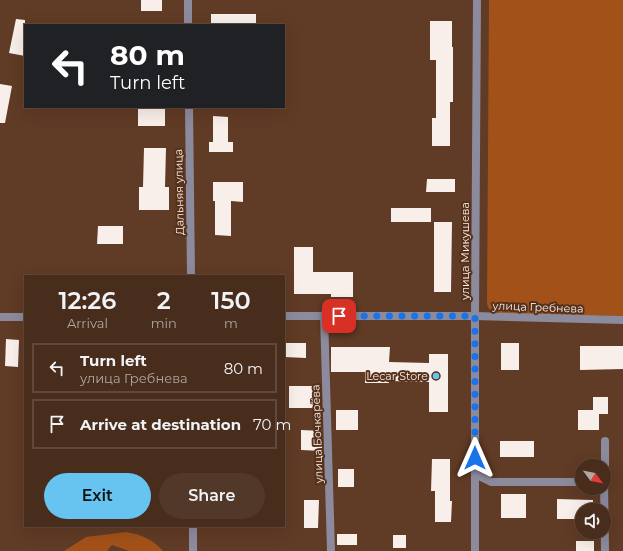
<!DOCTYPE html>
<html lang="en">
<head>
<meta charset="utf-8">
<style>
	body { margin:0; font-family:Montserrat,sans-serif; background:#523829; color:#f1f3f6; height:100vh; display:flex; flex-direction:column; font-size:15px; white-space:nowrap }
	* { box-sizing:border-box; margin:0 }
	p { font-size:13px; color:#b1a7a3 }
	.icon { flex:none; width:22px; height:22px; fill:none; stroke:currentColor; stroke-width:2; stroke-linecap:round; stroke-linejoin:round }
	.map { position:relative; flex:1; overflow:hidden }
	.panel { position:absolute; left:24px; top:275px; width:261px; height:252px; display:flex; flex-direction:column; background:#482c1c; border-radius:0px; box-shadow:0 4px 16px #0002,0 0 0 1px #60483b }
	.panel>* { flex:none }
	.top-card { position:absolute; left:24px; top:24px; width:261px; height:84px; border-radius:0px; box-shadow:0 4px 16px #0002,0 0 0 1px #60483b; background:#202124; color:#fff; overflow:hidden }
	.needle { width:26px; rotate:122deg }
	.controls { position:absolute; left:575px; top:459px; display:grid; gap:8px }
	.controls a { display:grid; place-items:center; width:36px; height:36px; border-radius:50%; background:#482c1c; box-shadow:0 4px 16px #0002,0 0 0 1px #60483b; font-size:20px }
	.pin { position:absolute; display:grid; place-items:center; width:34px; height:34px; color:#fff; margin:-17px; border-radius:8px; box-shadow:0 2px 6px #0006 }
	.me { position:absolute; width:44px; margin:-22px; rotate:0deg; stroke-linejoin:round; filter:drop-shadow(0 0 3px #0008) }
	.turn { display:flex; align-items:center; gap:14px; height:84px; padding:0 20px; font-size:18px }
	.turn .icon { width:52px; height:52px; stroke-width:2.5 }
	.turn b { display:block; font-size:28px; line-height:34px }
	.eta { display:flex; justify-content:space-evenly; align-items:center; height:68px; text-align:center }
	.eta b { font-size:24px; font-weight:600; line-height:28px }
	.primary-button { display:flex; gap:8px; margin-top:auto; padding:8px 20px }
	.primary-button a { flex:1; height:46px; border-radius:24px; background:#67c4f0; color:#111; font-size:16px; font-weight:600; line-height:46px; text-align:center }
	.primary-button a+a { background:#523829; color:#f1f3f6 }
	ul { padding:0; list-style:none }
	li { display:flex; align-items:center; gap:12px; height:50px; margin:0 8px 6px; padding:0 12px; border:2px solid #60483b; border-radius:0px }
	li div { flex:1 }
	li b { display:block; font-size:15px }
	li em { font-style:normal }
	.map>svg:first-child { display:block }
	.green { fill:#a25119 }
	.building { fill:#f9efea }
	.lines { fill:none; stroke-linecap:round; stroke-linejoin:round }
	.minor { stroke:#8c8a9d; stroke-width:8 }
	.tertiary { stroke:#8c8a9d; stroke-width:8 }
	.route { stroke:#1a73e8; stroke-width:7; stroke-dasharray:0 12.6 }
	.poi-dot { fill:#67c4f0; stroke:#55311b; stroke-width:1.5 }
	.labels { text-anchor:middle; dominant-baseline:central; stroke-width:4; stroke-linejoin:round; paint-order:stroke }
	.street-label { font-size:11px; fill:#fceee6; stroke:#55311b }
	.poi-label { font-size:11px; fill:#fceee6; stroke:#55311b; text-anchor:end }
</style>
</head>
<body>
<div class="map">
<svg width="623" height="551" viewBox="0 0 623 551">
	<rect width="100%" height="100%" fill="#603b25"/>
	<g class="green">
		<path d="M 489,0 L 623,0 L 623,316 L 502,314 L 489,309 L 487,304 Z"/>
		<path d="M 126,532 C 143,535 152,539 163,551 L 129,551 L 112,545 L 107,551 L 64,551 L 86,537 Z"/>
	</g>
	<g class="building">
		<rect x="141" y="0" width="21" height="11"/>
		<rect x="211" y="14" width="45" height="11"/>
		<path d="M 16,19 L 25,20 L 25,56 L 9,53 Z"/>
		<path d="M 430,21 L 452,21 L 452,47 L 453,47 L 453,102 L 450,102 L 450,146 L 432,146 L 432,118 L 436,118 L 436,60 L 430,60 Z"/>
		<path d="M 0,84 L 12,86 L 5,123 L 0,123 Z"/>
		<rect x="138" y="107" width="27" height="19"/>
		<path d="M 213,116 L 228,117 L 228,142 L 233,142 L 233,152 L 209,152 L 209,142 L 213,142 Z"/>
		<path d="M 144,148 L 166,148 L 165,187 L 169,187 L 169,210 L 139,210 L 139,187 L 143,187 Z"/>
		<path d="M 427,179 L 455,179 L 455,192 L 426,192 Z"/>
		<path d="M 213,182 L 243,182 L 243,202 L 231,201 L 231,236 L 215,235 L 215,201 L 213,201 Z"/>
		<rect x="391" y="208" width="40" height="14"/>
		<path d="M 434,222 L 452,222 L 451,292 L 434,292 Z"/>
		<path d="M 98,226 L 123,226 L 123,244 L 97,244 Z"/>
		<path d="M 294,247 L 313,247 L 313,272 L 353,272 L 353,297 L 331,297 L 331,294 L 294,294 Z"/>
		<path d="M 6,339 L 19,340 L 18,367 L 5,366 Z"/>
		<path d="M 284,343 L 306,343 L 306,358 L 284,357 Z"/>
		<rect x="501" y="343" width="18" height="27"/>
		<path d="M 580,346 L 623,346 L 623,369 L 580,370 Z"/>
		<path d="M 331,347 L 390,347 L 389,362 L 429,363 L 429,354 L 448,354 L 448,412 L 429,412 L 429,382 L 389,381 L 389,383 L 365,383 L 365,372 L 331,372 Z"/>
		<rect x="289" y="386" width="26" height="22"/>
		<path d="M 593,397 L 608,397 L 608,414 L 599,414 L 599,430 L 578,430 L 578,410 L 593,410 Z"/>
		<rect x="336" y="410" width="22" height="20"/>
		<path d="M 301,430 L 322,431 L 322,451 L 301,450 Z"/>
		<rect x="500" y="441" width="34" height="16"/>
		<path d="M 432,459 L 450,459 L 450,501 L 452,501 L 451,522 L 435,522 L 435,491 L 431,491 Z"/>
		<rect x="338" y="469" width="16" height="18"/>
		<rect x="501" y="494" width="25" height="24"/>
		<path d="M 557,499 L 593,500 L 593,510 L 582,510 L 582,515 L 580,515 L 580,519 L 557,519 Z"/>
		<path d="M 304,500 L 319,500 L 318,528 L 304,528 Z"/>
		<rect x="337" y="534" width="20" height="11"/>
		<rect x="393" y="535" width="13" height="13"/>
		<rect x="576" y="541" width="18" height="10"/>
	</g>
	<g class="lines">
		<g class="minor">
			<path d="M 188,0 L 188,25"/>
			<path d="M 189,107 L 191,276"/>
			<path d="M 324,315 L 331,551"/>
			<path d="M 605,441 L 605,482"/>
			<path d="M 475,474 L 491,482 L 582,482"/>
			<path d="M 604,482 L 605,551"/>
			<path d="M 193,526 L 193,551"/>
			<path d="M 475,551 L 475,316"/>
		</g>
		<g class="tertiary">
			<path d="M 284,316 L 475,316 L 623,320"/>
			<path d="M 475,316 L 477,0"/>
			<path d="M 0,317 L 25,317"/>
		</g>
	</g>
	<g class="lines">
		<path class="route" d="M 339,316 L 475,316 L 475,458"/>
	</g>
	<circle class="poi-dot" cx="436" cy="376" r="4"/>
	<g class="labels">
		<g class="street-label">
			<text transform="translate(179 192) rotate(-91)">Дальняя улица</text>
			<text transform="translate(465 251) rotate(-90)">улица Микушева</text>
			<text transform="translate(538 307) rotate(2)">улица Гребнева</text>
			<text transform="translate(317 434) rotate(-92)">улица Бочкарёва</text>
		</g>
		<g class="poi-label">
			<text x="428" y="376">Lecar Store</text>
		</g>
	</g>
</svg>
<div class="controls">
<a><svg class="needle" viewBox="-14 -14 28 28"><path d="M0-13l5 13h-10z" fill="#e53935"/><path d="M0 13l5-13h-10z" fill="#b1a7a3"/></svg></a>
<a><svg class="icon" aria-label="sound" viewBox="0 0 24 24"><path d="M4 9h4l5-4v14l-5-4H4zM17 9q2 3 0 6"/></svg></a>
</div>
<div class="pin" style="left:339px;top:316px;background:#d93025"><svg class="icon" aria-label="arrive" viewBox="0 0 24 24"><path d="M6 21V4h12l-3 4 3 4H6"/></svg></div>
<svg class="me" style="left:475px;top:458px" viewBox="-20 -20 40 40"><path d="M0-17L14 15 0 8-14 15z" fill="#1a73e8" stroke="#fff" stroke-width="4"/></svg>
<div class="top-card">
<div class="turn"><svg class="icon" aria-label="left" viewBox="0 0 24 24"><path d="M17 20v-9H6M10 6l-5 5 5 5"/></svg><div><b>80 m</b>Turn left</div></div>
</div>
<section class="panel">
<div class="eta">
<div><b>12:26</b><p>Arrival</p></div>
<div><b>2</b><p>min</p></div>
<div><b>150</b><p>m</p></div>
</div>
<ul>
<li><svg class="icon" aria-label="left" viewBox="0 0 24 24"><path d="M17 20v-9H6M10 6l-5 5 5 5"/></svg><div><b>Turn left</b><p>улица Гребнева</p></div><em>80 m</em></li>
<li><svg class="icon" aria-label="arrive" viewBox="0 0 24 24"><path d="M6 21V4h12l-3 4 3 4H6"/></svg><div><b>Arrive at destination</b></div><em>70 m</em></li>
</ul>
<div class="primary-button"><a>Exit</a><a>Share</a></div>
</section>
</div>
</body>
</html>
